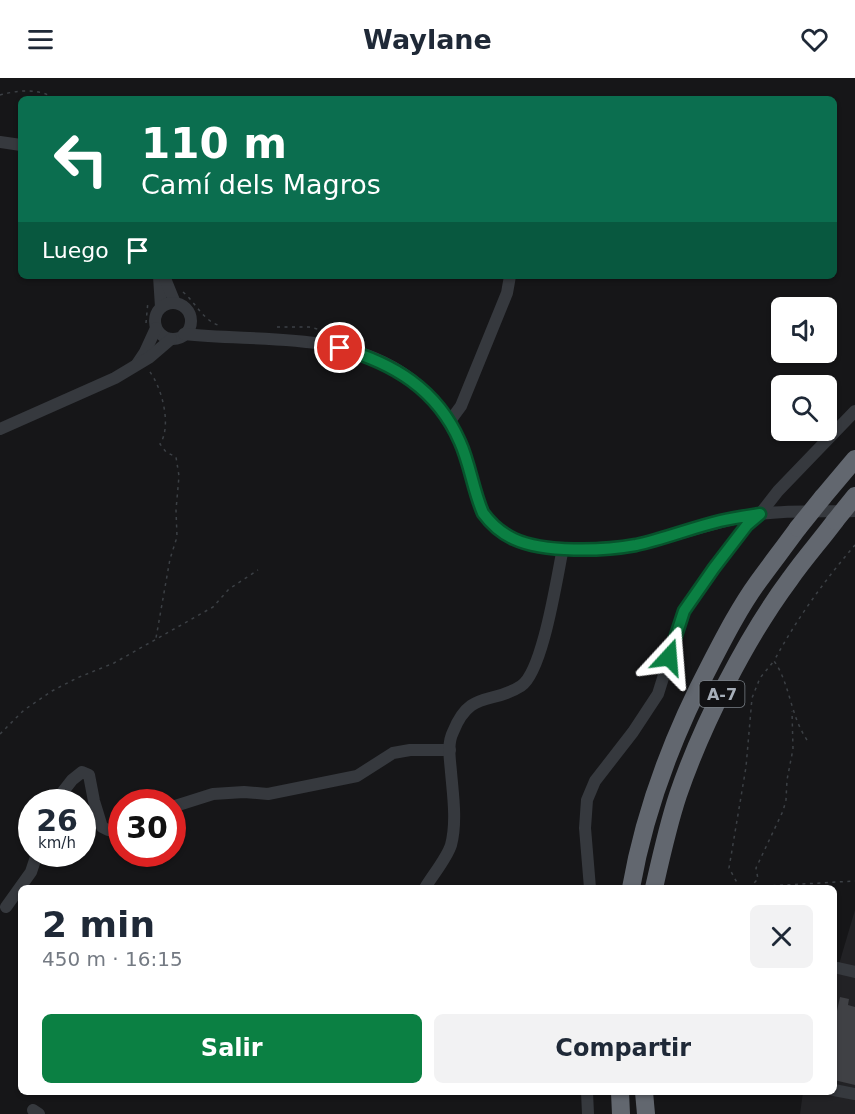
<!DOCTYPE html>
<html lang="es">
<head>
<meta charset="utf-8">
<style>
	body { margin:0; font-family:"DejaVu Sans",sans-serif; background:#f2f2f3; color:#1f2937; height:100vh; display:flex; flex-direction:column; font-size:22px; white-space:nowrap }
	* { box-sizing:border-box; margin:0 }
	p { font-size:20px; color:#747a83 }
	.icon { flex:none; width:33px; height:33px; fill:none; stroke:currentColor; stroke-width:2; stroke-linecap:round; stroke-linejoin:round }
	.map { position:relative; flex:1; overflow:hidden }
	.details { position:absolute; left:18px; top:807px; width:819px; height:210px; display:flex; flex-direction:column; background:#fff; border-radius:9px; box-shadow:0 2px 4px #0004 }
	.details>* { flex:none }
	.guide { position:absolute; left:18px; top:18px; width:819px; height:183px; border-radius:9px; box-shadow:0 2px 4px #0004; background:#0b6e4f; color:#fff; overflow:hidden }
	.buttons { position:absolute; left:771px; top:219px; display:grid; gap:12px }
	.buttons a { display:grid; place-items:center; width:66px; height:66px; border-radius:9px; background:#fff; box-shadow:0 2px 4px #0004; font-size:30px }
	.speed { position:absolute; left:18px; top:711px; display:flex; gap:12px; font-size:30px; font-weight:700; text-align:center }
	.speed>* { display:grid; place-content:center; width:78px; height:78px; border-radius:50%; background:#fff; box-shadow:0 2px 4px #0004; line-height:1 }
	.speed small { font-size:15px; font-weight:400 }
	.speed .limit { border:9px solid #d22; background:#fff; color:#111 }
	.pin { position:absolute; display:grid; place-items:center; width:51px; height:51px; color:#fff; margin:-26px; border:3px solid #fff; border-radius:50%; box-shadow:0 2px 6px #0007 }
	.me { position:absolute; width:66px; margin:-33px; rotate:19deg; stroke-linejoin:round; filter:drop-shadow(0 0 4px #0008) }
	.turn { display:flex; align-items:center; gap:21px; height:126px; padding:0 24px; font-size:27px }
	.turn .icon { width:78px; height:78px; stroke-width:2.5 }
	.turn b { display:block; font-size:42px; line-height:51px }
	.then { display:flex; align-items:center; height:57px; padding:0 24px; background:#0003; gap:12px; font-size:22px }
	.round { display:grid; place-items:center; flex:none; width:63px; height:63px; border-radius:9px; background:#f2f2f3 }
	.head { display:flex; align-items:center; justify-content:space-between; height:102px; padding:0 24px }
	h1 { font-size:36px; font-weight:800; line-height:45px }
	.button { display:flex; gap:12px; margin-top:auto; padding:12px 24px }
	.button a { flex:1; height:69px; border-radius:9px; background:#0b8043; color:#fff; font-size:24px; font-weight:800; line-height:69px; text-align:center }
	.button a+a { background:#f2f2f3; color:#1f2937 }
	header { display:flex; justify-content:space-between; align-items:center; height:78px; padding:0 24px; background:#fff; font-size:27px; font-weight:800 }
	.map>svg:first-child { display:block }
	.built { fill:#222225 }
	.building { fill:#404145 }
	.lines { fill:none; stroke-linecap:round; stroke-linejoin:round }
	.path { stroke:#3c4045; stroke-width:1.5; stroke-dasharray:3 4.5; stroke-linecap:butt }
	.minor { stroke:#36393e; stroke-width:12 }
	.highway { stroke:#62676f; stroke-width:18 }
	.highway-bridge { stroke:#62676f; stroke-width:18 }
	.route-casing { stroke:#07532c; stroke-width:15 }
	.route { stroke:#0b8043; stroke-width:10 }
	.labels { text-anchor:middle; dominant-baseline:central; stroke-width:6; stroke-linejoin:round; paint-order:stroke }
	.shield { fill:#111113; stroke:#7a8087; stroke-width:1.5 }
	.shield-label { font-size:16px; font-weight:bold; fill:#a7afb9 }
</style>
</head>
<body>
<header><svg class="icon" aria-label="menu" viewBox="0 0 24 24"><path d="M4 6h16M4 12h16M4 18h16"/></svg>Waylane<svg class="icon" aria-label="heart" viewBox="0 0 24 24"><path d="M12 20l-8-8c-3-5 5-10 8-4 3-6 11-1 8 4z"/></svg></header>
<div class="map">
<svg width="855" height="1036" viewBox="0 0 855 1036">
	<rect width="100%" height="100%" fill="#161618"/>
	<path class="built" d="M 855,832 L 855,1036 L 800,1036 L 803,1014 L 834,1014 L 834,903 Z"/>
	<path class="building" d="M 840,919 L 849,921 L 848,927 L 855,929 L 855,1007 L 834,1002 L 834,947 Z"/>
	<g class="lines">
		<g class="path">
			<path d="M 0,17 C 18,12 40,10 55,21"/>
			<path d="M 183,214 C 196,225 202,241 218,247"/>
			<path d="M 146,245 L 148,223"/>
			<path d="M 277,249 L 309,249 L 349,259"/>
			<path d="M 150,294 C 162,310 172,348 160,366 L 166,374 L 176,379 L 179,398 L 176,432 L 177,459 L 170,481 L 156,560"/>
			<path d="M 0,656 L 24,632 L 52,613 L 77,600 L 114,585 L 213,529 L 229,511 L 258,492"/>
			<path d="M 807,662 C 790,637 790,605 774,583 C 796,542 824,503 855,467"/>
			<path d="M 750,809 L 855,803"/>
			<path d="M 740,810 L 729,790 L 746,689 L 752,620 L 760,600 L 774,583"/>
			<path d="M 749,810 L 758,801 L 756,790 L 783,733 L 786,722 L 787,702 L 793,671 L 792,633"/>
		</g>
		<g class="minor">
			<path d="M 0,64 L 21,67"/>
			<path d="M 159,198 L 161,229"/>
			<path d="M 164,198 L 175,225"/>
			<circle cx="173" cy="243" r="18"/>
			<path d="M 184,256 C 255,264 338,253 401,294 C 426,310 448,336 460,362 C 481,409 468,447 527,466 C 541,470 559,470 573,470 C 594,470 615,471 636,467 C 678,458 717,442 760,436 C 791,432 824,434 855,433"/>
			<path d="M 137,286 L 145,274 L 156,250"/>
			<path d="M 450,343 L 461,328 L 507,215 L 510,198"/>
			<path d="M 0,351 L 115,300 L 150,279 L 171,261"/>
			<path d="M 55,724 L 72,702 L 82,694 L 89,697 L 94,723 L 102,749 L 108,752 L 122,748"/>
			<path d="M 172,729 L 213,716 L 244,714 L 268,716 L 357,698 L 393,675 L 410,672 L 450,672"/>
			<path d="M 425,810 C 432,798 447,780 451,767 C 457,744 453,717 451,694 C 450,681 447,666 453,654 C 470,611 492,627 521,608 C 543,594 557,498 563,470"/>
			<path d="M 590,810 L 585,750 L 587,722 L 595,703 L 633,654 L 658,616 L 684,533 L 714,490 L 747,447 L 760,436 L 778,413 L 855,333"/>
			<path d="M 6,829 L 31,794 L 37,776"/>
			<path d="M 838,890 L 855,894"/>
			<path d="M 834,1012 L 855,1016"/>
			<path d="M 587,1014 L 588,1036"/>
			<path d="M 33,1032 L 39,1036"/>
		</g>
		<g class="highway">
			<path d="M 823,419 L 855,381"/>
			<path d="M 631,810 C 645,730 674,655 712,583 C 726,556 740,529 758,504 C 771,486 785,468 798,450"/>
			<path d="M 654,810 C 661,779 668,747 678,717 C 702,647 746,560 790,501 C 804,481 820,463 835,443"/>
			<path d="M 620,1014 L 621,1036"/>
			<path d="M 644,1014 L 646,1036"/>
		</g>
		<g class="highway-bridge">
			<path d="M 835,443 L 855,418"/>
			<path d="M 798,450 L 823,419"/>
		</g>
	</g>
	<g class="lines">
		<g class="route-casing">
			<path id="route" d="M 340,270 C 393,285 437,311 460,364 C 470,386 473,412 483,435 C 491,446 501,455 514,461 C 544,475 603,473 636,467 C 664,461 691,450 720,443 C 733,440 747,438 760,436 L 747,447 L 714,490 L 684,533 L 669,579"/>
		</g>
		<use href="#route" class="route"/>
	</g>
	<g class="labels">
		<rect class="shield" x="699.5" y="603" width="45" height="26" rx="4.5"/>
		<g class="shield-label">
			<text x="722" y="616">A-7</text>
		</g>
	</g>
</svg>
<div class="buttons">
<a><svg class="icon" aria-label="sound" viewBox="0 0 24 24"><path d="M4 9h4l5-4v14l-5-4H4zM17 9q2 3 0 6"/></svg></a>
<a><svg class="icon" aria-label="search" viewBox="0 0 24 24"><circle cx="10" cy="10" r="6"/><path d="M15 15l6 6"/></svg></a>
</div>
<div class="speed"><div>26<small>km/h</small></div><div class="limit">30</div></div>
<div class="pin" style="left:340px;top:270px;background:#d93025"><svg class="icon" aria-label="arrive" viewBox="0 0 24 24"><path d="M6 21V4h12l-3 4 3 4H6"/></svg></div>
<svg class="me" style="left:669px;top:579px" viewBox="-20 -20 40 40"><path d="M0-17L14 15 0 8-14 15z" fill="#0b8043" stroke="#fff" stroke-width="4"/></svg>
<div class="guide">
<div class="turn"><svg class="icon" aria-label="left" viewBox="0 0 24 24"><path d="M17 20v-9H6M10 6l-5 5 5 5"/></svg><div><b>110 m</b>Camí dels Magros</div></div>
<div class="then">Luego<svg class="icon" aria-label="arrive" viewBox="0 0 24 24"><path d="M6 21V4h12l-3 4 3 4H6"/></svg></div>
</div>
<section class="details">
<div class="head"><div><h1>2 min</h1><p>450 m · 16:15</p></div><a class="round"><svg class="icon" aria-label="close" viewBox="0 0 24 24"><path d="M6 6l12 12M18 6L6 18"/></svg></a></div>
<div class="button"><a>Salir</a><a>Compartir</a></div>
</section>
</div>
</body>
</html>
